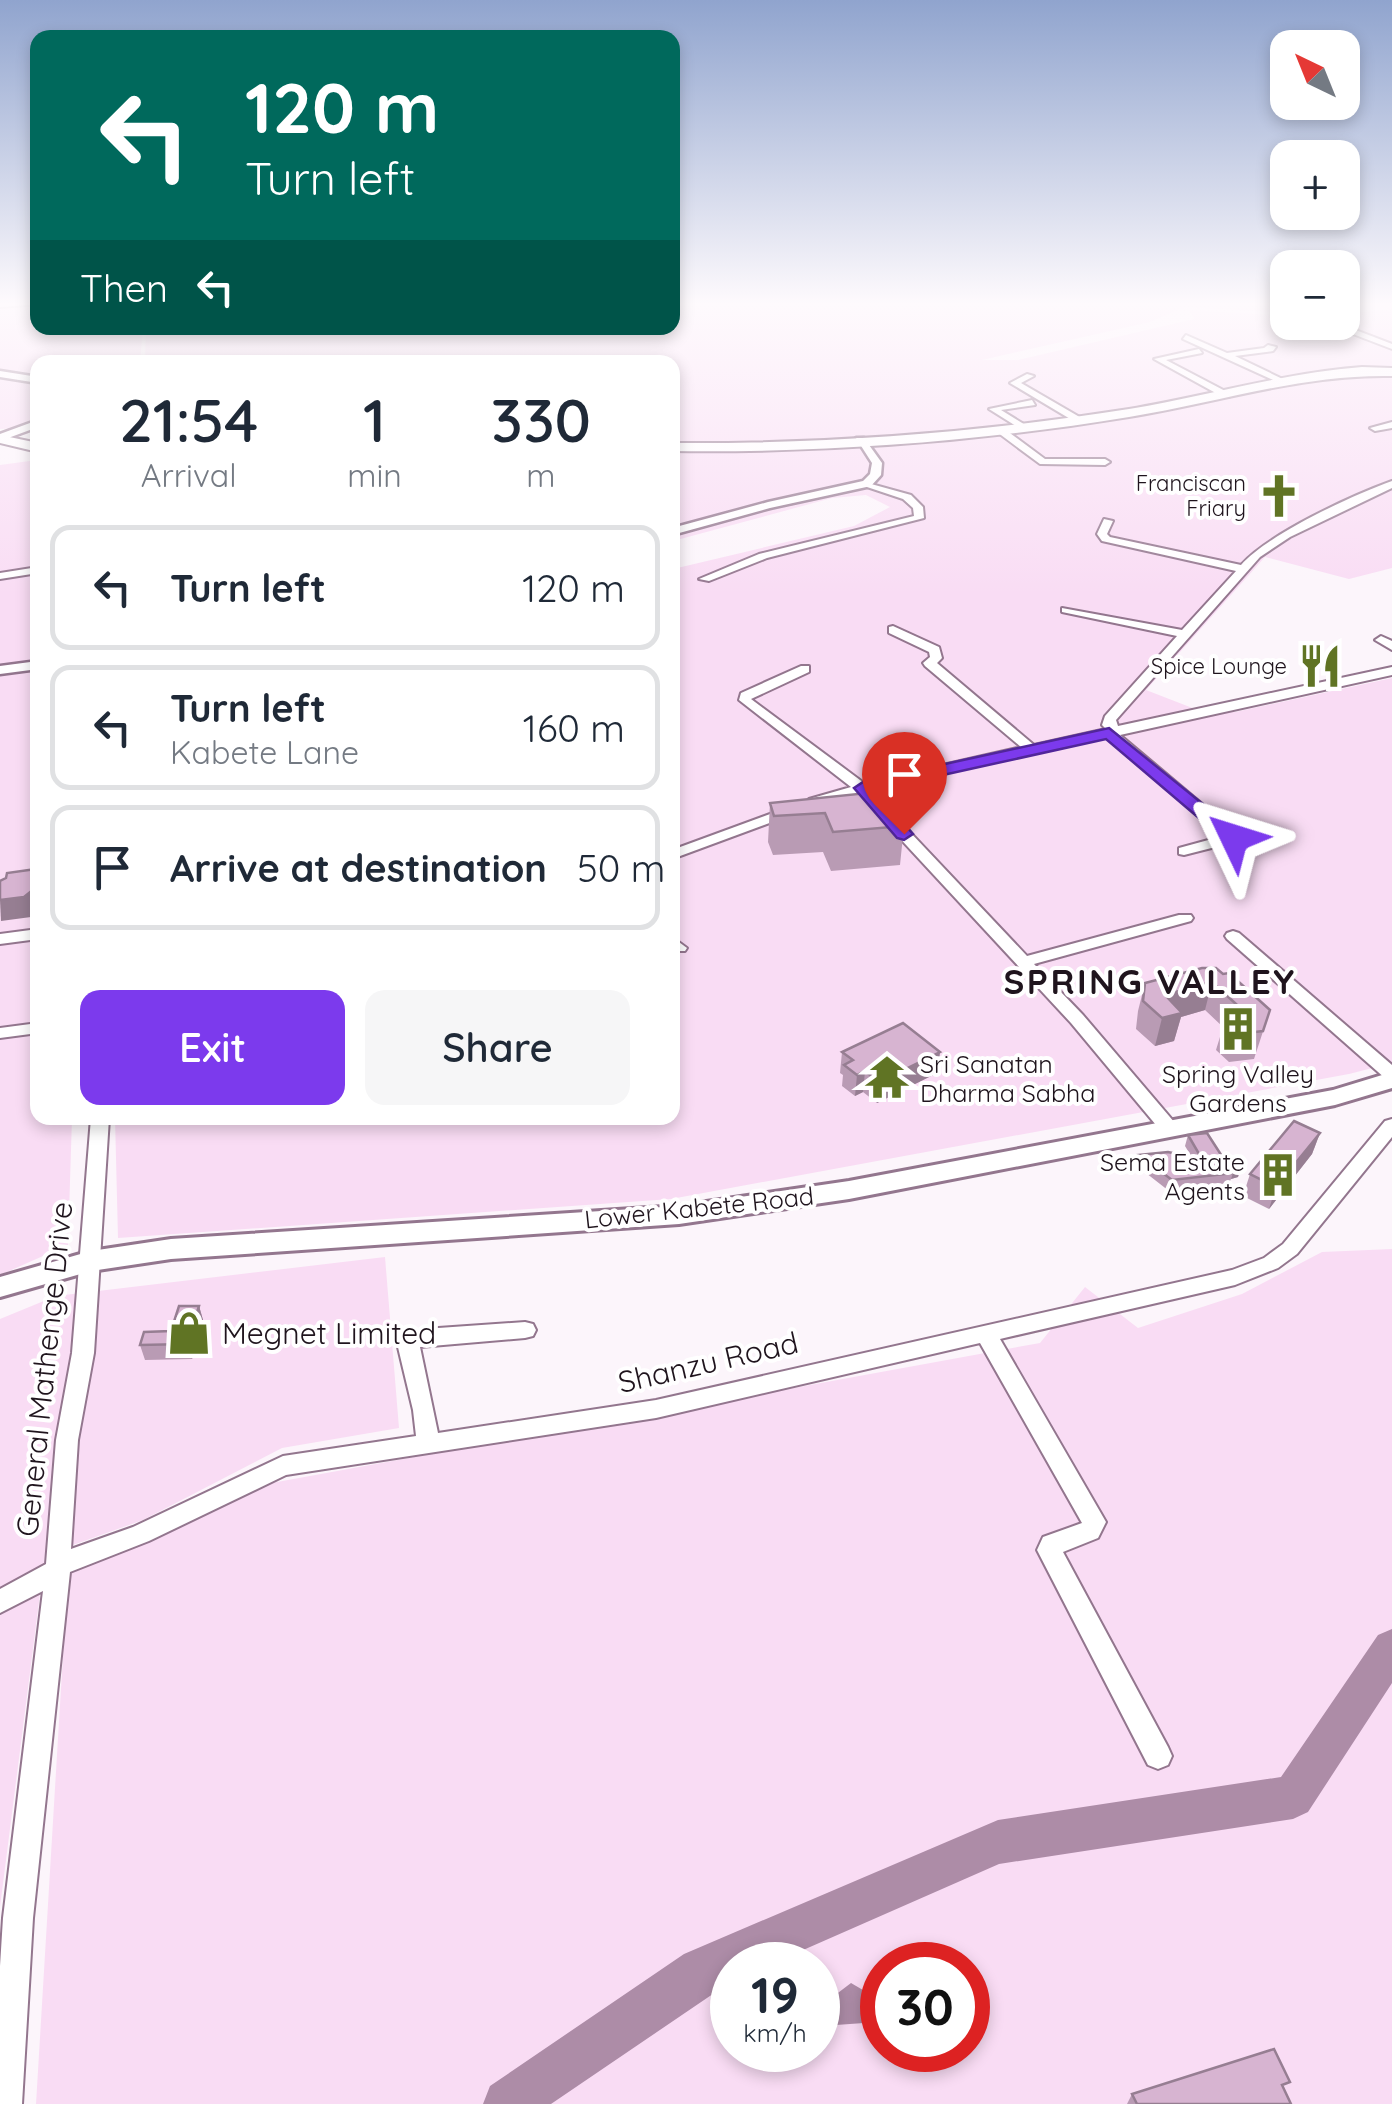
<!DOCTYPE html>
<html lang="en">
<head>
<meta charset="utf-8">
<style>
	body { margin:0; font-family:Quicksand,sans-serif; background:#f6f6f7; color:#1f2937; height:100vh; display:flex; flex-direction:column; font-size:38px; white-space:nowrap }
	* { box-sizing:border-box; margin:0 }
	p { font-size:32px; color:#747a83 }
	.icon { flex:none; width:55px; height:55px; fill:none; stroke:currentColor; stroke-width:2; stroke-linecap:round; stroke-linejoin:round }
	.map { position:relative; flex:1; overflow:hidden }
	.panel { position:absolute; left:30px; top:355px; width:650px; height:770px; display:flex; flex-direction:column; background:#fff; border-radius:20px; box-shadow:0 5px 15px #0003 }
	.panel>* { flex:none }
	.guide { position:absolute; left:30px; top:30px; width:650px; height:305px; border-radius:20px; box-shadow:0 5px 15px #0003; background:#00695c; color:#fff; overflow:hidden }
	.needle { width:65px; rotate:317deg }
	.controls { position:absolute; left:1270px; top:30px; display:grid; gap:20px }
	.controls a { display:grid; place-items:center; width:90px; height:90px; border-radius:20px; background:#fff; box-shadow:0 5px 15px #0003; font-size:50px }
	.speed { position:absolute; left:710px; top:1942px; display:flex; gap:20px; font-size:50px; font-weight:700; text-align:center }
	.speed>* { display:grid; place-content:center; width:130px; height:130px; border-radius:50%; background:#fff; box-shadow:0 5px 15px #0003; line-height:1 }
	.speed small { font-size:25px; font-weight:400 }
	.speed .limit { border:15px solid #d22; background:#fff; color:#111 }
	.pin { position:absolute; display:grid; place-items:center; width:85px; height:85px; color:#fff; margin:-102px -42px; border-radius:50% 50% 50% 0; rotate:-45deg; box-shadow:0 0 10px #0007 }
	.pin .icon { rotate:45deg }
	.me { position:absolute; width:110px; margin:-55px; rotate:311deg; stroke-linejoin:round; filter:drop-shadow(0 0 8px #0008) }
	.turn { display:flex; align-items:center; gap:35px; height:210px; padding:0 50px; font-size:45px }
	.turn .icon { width:130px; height:130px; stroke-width:2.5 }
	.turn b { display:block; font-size:70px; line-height:85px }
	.then { display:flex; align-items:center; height:95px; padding:0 50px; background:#0003; gap:20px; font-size:38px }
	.eta { display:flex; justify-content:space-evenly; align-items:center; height:170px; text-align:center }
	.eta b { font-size:60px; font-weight:600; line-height:70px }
	.button { display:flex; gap:20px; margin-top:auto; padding:20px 50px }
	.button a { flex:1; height:115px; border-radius:20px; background:#7c3aed; color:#fff; font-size:40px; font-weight:600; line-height:115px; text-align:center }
	.button a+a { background:#f6f6f7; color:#1f2937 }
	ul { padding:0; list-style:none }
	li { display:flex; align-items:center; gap:30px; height:125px; margin:0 20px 15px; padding:0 30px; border:5px solid #e0e1e3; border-radius:20px }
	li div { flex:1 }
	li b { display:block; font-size:38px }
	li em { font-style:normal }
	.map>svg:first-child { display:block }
	.green { fill:#f9dcf4; fill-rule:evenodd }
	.water { fill:#ad8ca7 }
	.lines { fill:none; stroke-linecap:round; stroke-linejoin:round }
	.river { fill:#ad8ca7; fill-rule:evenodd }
	.minor-casing { stroke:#93768e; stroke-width:4 }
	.tertiary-casing { stroke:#93768e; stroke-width:5 }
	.secondary-casing { stroke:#93768e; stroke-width:6 }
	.primary-casing { stroke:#93768e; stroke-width:4 }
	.minor { fill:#fff; fill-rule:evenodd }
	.tertiary { fill:#fff; fill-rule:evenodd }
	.secondary { fill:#fff; fill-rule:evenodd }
	.primary { fill:#fff; fill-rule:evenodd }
	.wall { fill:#b99bb4 }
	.shaded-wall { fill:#967e92 }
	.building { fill:#d7b4d1; stroke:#967e92; stroke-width:2.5 }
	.route { fill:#7c3aed; stroke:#51269a; stroke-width:2.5 }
	.labels { text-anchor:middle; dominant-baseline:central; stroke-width:8; stroke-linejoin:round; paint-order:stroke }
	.far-poi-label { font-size:22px; fill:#1f141d; stroke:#fff; text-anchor:end }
	.poi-label { font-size:25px; fill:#1f141d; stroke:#fff; text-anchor:start }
	.street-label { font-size:25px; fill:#1f141d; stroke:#fff }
	.near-poi-label { font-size:30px; fill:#1f141d; stroke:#fff; text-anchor:start }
	.near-street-label { font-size:30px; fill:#1f141d; stroke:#fff }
	.district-label { font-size:35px; font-weight:bold; letter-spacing:2.5px; fill:#1f141d; stroke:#fff }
</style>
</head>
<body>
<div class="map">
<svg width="1392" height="2104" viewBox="0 0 1392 2104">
	<rect width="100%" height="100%" fill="#fcf5fb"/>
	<g class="green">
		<path d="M 0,301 L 37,301 L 38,328 L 143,328 L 140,362 L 38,362 L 37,427 L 0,429 Z"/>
		<path d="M 673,301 L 1287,301 L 1287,313 L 1185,307 L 1150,322 L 982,360 L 1018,360 L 1194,319 L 1189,310 L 1287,316 L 1288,322 L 1342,322 L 1343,314 L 1392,309 L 1392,568 L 1349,579 L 1265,557 L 1146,690 L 1195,709 L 1235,712 L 1392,678 L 1392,1063 L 1349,1074 L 671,1199 L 118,1238 L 115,1118 L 672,1118 L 673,569 L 854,526 L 890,507 L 866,495 L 832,498 L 673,541 L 673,406 L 680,405 L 673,404 L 672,362 L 145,362 L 146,328 L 672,328 Z"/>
		<path d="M 37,460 L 38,1118 L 72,1118 L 68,1245 L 0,1275 L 0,465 Z"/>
		<path d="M 1392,1249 L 1392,2104 L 36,2104 L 68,1572 L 158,1537 L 266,1484 L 1040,1343 L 1085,1287 L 1138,1328 L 1242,1294 L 1322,1252 ZM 732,1965 L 818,1965 L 818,2050 L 732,2050 ZM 882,1965 L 968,1965 L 968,2050 L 882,2050 Z"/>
		<path d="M 385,1257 L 399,1428 L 282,1448 L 143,1520 L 45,1555 L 0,1907 L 0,1319 L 56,1296 Z"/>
	</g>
	<path class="water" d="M 851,1983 L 868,1993 L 871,2008 L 864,2023 L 836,2025 L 829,2016 L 826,2002 Z"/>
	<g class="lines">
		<path class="river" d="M 1392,1629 L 1392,1683 L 1308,1812 L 1293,1819 L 999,1864 L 769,1965 L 732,1965 L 732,1981 L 551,2104 L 483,2104 L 490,2086 L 684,1954 L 998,1820 L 1281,1777 L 1378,1635 Z"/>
		<g class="minor-casing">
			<g id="minor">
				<path d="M 38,301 L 38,304 L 0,307 L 0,303 Z"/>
				<path d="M 1348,327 L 1392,344 L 1392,349 L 1345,331 Z"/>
				<path d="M 1186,335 L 1227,353 L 1264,348 L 1268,345 L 1276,347 L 1273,351 L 1235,356 L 1291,383 L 1284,385 L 1183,339 Z"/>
				<path d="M 1199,349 L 1202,353 L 1166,360 L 1229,393 L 1229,397 L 1223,397 L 1154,359 Z"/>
				<path d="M 1027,374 L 1034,376 L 1021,383 L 1083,419 L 1083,423 L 1077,423 L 1010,383 Z"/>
				<path d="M 1032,400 L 1035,405 L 1001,410 L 1027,426 L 1024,431 L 989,409 Z"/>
				<path d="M 1392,422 L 1392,428 L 1375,431 L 1370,428 Z"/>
				<path d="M 997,428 L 1003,428 L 1045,459 L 1105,459 L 1110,462 L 1105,465 L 1040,464 L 997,432 Z"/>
				<path d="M 1392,481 L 1392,488 L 1290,537 L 1260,557 L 1116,720 L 1118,726 L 1392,667 L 1392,675 L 1120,735 L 1239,835 L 1239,841 L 1184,855 L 1179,854 L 1179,848 L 1223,836 L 1106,737 L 896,783 L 872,789 L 872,795 C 850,796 836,800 814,806 L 809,805 L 809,799 L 851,787 L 739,700 L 741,693 L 801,666 L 809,666 L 809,672 L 751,699 L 864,783 L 1021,747 L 925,666 L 923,663 L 930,657 L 929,652 L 889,633 L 889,627 L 893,626 L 939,647 L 942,658 L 937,663 L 1034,745 L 1106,729 L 1102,725 L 1105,716 L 1177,636 L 1062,612 L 1062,608 L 1182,630 L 1236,571 L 1102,541 L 1097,534 L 1104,519 L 1113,521 L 1107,534 L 1110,537 L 1241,565 C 1270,533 1351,496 1392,481 Z"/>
				<path d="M 864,482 L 911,495 L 923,507 L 924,518 L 767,558 L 709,581 L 699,579 L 759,554 L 914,516 L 913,508 L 903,499 L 864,486 Z"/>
				<path d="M 38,567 L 38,573 L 0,579 L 0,573 Z"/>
				<path d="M 1381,636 L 1392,641 L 1392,650 L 1375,640 Z"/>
				<path d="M 789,807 L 794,808 L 794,814 L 672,859 L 672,850 Z"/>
				<path d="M 887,812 L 892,813 L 1027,956 L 1179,915 L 1191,915 L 1193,918 L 1191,921 L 1034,964 L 1083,1015 L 1175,1123 L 1177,1127 L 1175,1131 L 1161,1131 L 1071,1023 L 882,819 L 882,813 Z"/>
				<path d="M 38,929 L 38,939 L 0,944 L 0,934 Z"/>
				<path d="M 1233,931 L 1239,933 L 1392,1065 L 1392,1081 L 1386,1079 L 1227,939 L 1225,936 L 1227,933 Z"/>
				<path d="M 672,937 L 687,948 L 685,951 L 672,951 Z"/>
				<path d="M 38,1023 L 38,1033 L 0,1038 L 0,1028 Z"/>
				<path d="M 91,1118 L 109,1118 L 94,1353 L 78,1440 L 71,1549 L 133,1527 L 283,1456 L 416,1436 L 413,1410 L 397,1343 L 400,1337 L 424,1329 L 525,1322 L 533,1324 L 536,1330 L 533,1336 L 525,1338 L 420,1347 L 438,1433 L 656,1400 L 1232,1270 L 1264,1258 L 1283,1244 L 1385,1121 L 1392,1119 L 1392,1137 L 1297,1254 L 1278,1268 L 1235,1285 L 1000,1339 L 1106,1522 L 1098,1538 L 1063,1552 L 1168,1747 L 1172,1756 L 1168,1765 L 1158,1769 L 1148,1765 L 1037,1550 L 1043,1537 L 1082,1523 L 980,1343 L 656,1418 L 286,1475 L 149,1541 L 70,1572 L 33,1918 L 22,2104 L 0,2104 L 0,1966 L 3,1918 L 43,1591 L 0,1613 L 0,1589 L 46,1564 L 56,1440 L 72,1353 Z"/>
			</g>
		</g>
		<g class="tertiary-casing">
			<g id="tertiary">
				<path d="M 0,371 L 38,377 L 38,383 L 0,377 Z"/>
				<path d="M 38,420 L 38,427 L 0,441 L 0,434 Z"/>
				<path d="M 856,438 L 864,438 L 882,463 L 881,475 L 871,486 L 770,508 L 672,535 L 672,528 L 768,502 L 863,481 L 870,474 L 872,463 Z"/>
				<path d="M 38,661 L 38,669 L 0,674 L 0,666 Z"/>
			</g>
		</g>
		<g class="secondary-casing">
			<path id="secondary" d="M 1392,1072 L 1392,1088 L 1335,1105 L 849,1199 L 679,1224 L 171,1259 L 91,1271 L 0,1297 L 0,1277 L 91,1251 L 171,1239 L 679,1206 L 849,1181 L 1333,1090 Z"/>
		</g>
		<g class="primary-casing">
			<g id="primary">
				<path d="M 1362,367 L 1392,368 L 1392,376 C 1302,374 1217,403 1129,417 C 978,442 825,453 672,451 L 672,443 C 825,444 978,433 1129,409 C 1207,396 1283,373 1362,367 Z"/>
				<path d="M 0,435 L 38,443 L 38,452 L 0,443 Z"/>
			</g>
		</g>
		<use href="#minor" class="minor"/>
		<use href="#tertiary" class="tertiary"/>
		<use href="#secondary" class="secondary"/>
		<use href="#primary" class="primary"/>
	</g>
	<g class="wall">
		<path d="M 770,803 L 887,814 L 904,826 L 900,865 L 831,871 L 823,852 L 773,855 L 768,842 Z"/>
		<path d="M 1223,974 L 1270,1010 L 1254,1059 L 1229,1062 L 1216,1050 L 1223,1027 L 1205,1010 L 1181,1017 L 1174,1041 L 1155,1046 L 1136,1029 L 1138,1011 L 1145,983 Z"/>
		<path d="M 842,1052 L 940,1052 L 937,1073 L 877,1103 L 863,1092 L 855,1096 L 842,1086 L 843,1075 L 840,1073 Z"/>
		<path d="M 1320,1133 L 1312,1154 L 1269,1209 L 1243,1196 L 1250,1174 Z"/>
		<path d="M 1188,1135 L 1227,1164 L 1241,1166 L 1238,1177 L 1231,1179 L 1229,1183 L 1169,1191 L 1137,1166 L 1139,1155 L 1191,1156 L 1185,1146 Z"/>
		<path d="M 199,1306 L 203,1320 L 192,1359 L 145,1360 L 140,1345 L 171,1331 Z"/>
		<path d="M 1284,2090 L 1291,2104 L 1127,2104 L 1132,2094 Z"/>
	</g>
	<g class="shaded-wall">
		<path d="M 36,869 L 38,912 L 31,917 L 1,921 L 0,900 Z"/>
		<path d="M 1212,982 L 1205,1010 L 1181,1017 L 1174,1041 L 1155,1046 L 1162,1018 L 1165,995 Z"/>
		<path d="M 940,1052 L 937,1073 L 877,1103 L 879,1082 Z"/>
		<path d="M 865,1071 L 863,1092 L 855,1096 L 857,1075 Z"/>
		<path d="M 1320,1133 L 1312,1154 L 1269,1209 L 1276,1187 Z"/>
		<path d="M 1241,1166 L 1238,1177 L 1231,1179 L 1233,1173 L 1230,1169 Z"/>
		<path d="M 199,1306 L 203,1320 L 192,1359 L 187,1344 Z"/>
	</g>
	<g class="building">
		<path d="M 877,792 L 887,814 L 898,813 L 904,826 L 833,832 L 825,813 L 774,816 L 770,803 Z"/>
		<path d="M 36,869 L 34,889 L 24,897 L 0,900 L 0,881 L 6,878 L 7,873 Z"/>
		<path d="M 1202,968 L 1216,968 L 1223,974 L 1229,973 L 1270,1010 L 1263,1031 L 1237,1034 L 1224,1022 L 1248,1015 L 1212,982 L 1165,995 L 1182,1013 L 1162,1018 L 1143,1001 L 1145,983 Z"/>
		<path d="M 903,1023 L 940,1052 L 879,1082 L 865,1071 L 857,1075 L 844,1065 L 853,1060 L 842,1052 Z"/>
		<path d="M 1294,1121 L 1320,1133 L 1276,1187 L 1250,1174 Z"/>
		<path d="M 1207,1133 L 1227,1164 L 1241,1166 L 1230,1169 L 1233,1173 L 1172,1180 L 1139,1155 L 1168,1152 L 1202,1159 L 1188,1135 Z"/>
		<path d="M 179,1306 L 199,1306 L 187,1344 L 140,1345 L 144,1332 L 171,1331 Z"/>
		<path d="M 1274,2049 L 1290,2082 L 1282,2085 L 1291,2104 L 1137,2104 L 1132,2094 Z"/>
	</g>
	<linearGradient id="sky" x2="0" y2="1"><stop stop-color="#90a4ce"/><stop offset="0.51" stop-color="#fefafd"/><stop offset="1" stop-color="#fefafd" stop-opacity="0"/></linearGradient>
	<rect width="1392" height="595" fill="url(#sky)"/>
	<path class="route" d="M 1109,728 L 1240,834 L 1240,842 L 1227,842 L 1106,739 L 875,790 L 913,834 L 904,840 L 897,838 L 854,788 L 863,782 Z"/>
	<defs>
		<g id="church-bare" transform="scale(3.45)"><path d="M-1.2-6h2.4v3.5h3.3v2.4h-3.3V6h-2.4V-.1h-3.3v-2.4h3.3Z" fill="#607424" stroke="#fff" stroke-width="2.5" paint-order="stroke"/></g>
		<g id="restaurant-bare" transform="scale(3.45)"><path d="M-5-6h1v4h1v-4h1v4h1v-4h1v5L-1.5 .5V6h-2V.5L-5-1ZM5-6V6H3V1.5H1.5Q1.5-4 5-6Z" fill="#607424" stroke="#fff" stroke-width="2.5" paint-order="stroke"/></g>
		<g id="building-bare" transform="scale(3.45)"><path d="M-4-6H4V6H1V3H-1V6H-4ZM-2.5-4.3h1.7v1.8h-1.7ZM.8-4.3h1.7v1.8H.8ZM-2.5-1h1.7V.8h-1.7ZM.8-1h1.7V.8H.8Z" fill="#607424" stroke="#fff" stroke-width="2.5" paint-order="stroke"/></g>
		<g id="temple-bare" transform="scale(3.45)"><path d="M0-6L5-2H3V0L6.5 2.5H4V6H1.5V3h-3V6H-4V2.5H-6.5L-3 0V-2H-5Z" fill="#607424" stroke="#fff" stroke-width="2.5" paint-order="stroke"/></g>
		<g id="shop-bare" transform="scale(3.45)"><path d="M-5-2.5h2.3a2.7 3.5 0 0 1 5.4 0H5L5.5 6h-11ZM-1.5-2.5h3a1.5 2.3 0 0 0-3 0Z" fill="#607424" stroke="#fff" stroke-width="2.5" paint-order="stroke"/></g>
	</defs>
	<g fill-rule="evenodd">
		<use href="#church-bare" x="1279" y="496"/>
		<use href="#restaurant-bare" x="1320" y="666"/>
		<use href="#building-bare" x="1238" y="1029"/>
		<use href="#temple-bare" x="887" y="1077"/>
		<use href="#building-bare" x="1278" y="1175"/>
		<use href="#shop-bare" x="189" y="1333"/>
	</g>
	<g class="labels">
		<g class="far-poi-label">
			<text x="1246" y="483">Franciscan<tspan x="1246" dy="25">Friary</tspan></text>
			<text x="1287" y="666">Spice Lounge</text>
		</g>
		<g class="poi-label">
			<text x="920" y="1063">Sri Sanatan<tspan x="920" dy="29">Dharma Sabha</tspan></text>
			<text x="1238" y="1073" text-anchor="middle">Spring Valley<tspan x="1238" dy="29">Gardens</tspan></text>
			<text x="1245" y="1161" text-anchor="end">Sema Estate<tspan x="1245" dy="29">Agents</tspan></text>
		</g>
		<g class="street-label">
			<text transform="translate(699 1207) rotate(-6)">Lower Kabete Road</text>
		</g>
		<g class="near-poi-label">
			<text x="222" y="1333">Megnet Limited</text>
		</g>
		<g class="near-street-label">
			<text transform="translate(708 1362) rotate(-13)">Shanzu Road</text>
			<text transform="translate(44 1369) rotate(-84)">General Mathenge Drive</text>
		</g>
		<g class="district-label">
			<text x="1150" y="981">SPRING VALLEY</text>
		</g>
	</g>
</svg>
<div class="controls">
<a><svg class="needle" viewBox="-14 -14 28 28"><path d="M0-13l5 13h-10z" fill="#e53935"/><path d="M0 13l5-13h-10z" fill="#747a83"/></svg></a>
<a>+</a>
<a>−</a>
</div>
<div class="speed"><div>19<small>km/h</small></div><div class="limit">30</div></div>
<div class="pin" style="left:904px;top:834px;background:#d93025"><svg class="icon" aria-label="arrive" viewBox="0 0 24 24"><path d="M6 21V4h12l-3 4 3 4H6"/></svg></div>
<svg class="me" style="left:1234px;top:838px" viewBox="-20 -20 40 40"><path d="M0-17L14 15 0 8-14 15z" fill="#7c3aed" stroke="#fff" stroke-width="4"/></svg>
<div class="guide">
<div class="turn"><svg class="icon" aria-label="left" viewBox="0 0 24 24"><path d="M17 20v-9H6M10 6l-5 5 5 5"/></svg><div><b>120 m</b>Turn left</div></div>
<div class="then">Then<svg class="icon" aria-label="left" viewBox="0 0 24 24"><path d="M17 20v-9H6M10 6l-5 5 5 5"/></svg></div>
</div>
<section class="panel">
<div class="eta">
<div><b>21:54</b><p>Arrival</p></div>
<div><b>1</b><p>min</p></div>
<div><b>330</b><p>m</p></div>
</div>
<ul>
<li><svg class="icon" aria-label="left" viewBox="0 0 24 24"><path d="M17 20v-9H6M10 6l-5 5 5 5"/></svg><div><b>Turn left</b></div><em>120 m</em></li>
<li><svg class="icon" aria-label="left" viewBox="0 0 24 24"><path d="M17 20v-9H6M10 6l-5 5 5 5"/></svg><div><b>Turn left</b><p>Kabete Lane</p></div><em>160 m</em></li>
<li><svg class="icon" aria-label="arrive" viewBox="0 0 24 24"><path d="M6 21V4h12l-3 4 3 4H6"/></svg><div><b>Arrive at destination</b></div><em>50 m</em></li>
</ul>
<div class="button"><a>Exit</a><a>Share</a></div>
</section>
</div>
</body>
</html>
